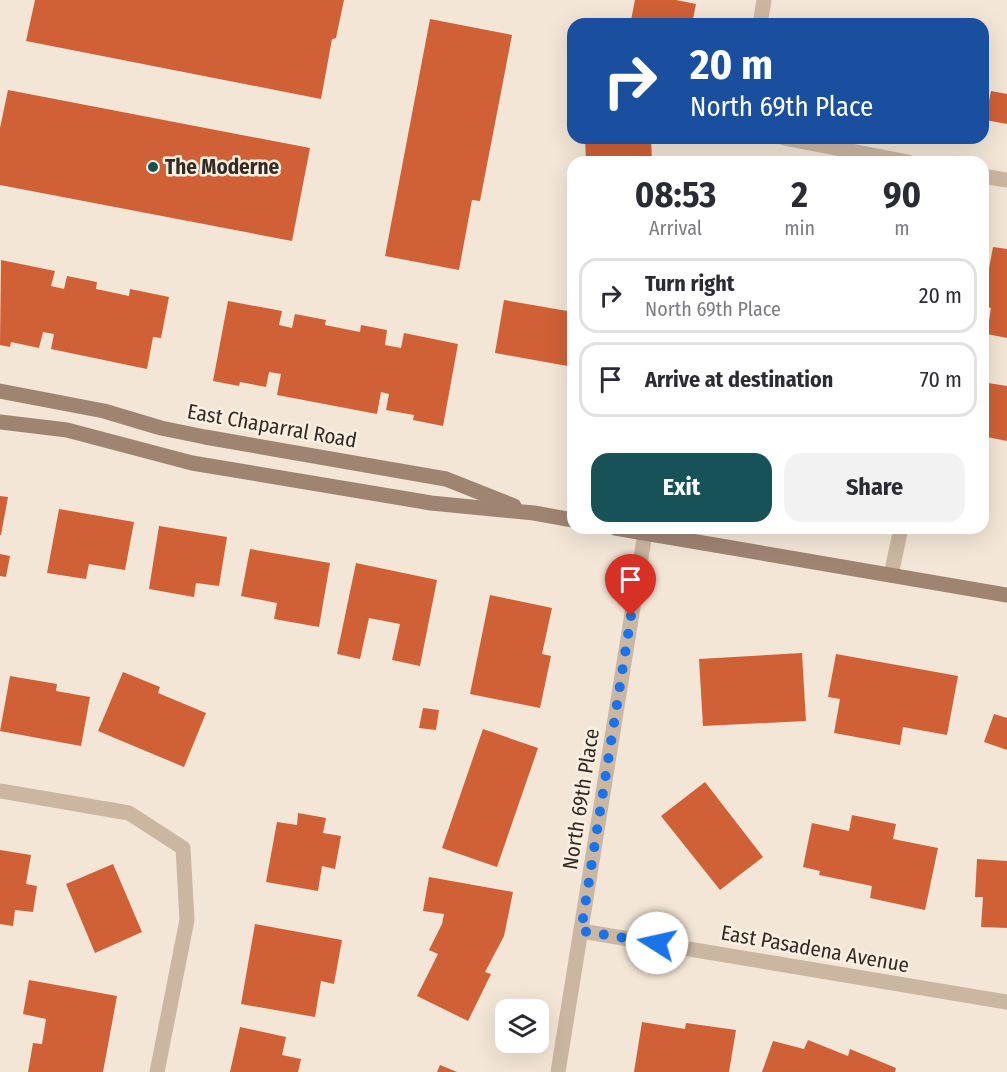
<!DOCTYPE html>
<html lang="en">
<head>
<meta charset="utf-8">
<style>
	body { margin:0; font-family:"Fira Sans Condensed",sans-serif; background:#f2f2f3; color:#2b2b33; height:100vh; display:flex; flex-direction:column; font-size:22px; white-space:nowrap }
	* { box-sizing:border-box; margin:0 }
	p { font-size:20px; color:#7c7c81 }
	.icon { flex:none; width:33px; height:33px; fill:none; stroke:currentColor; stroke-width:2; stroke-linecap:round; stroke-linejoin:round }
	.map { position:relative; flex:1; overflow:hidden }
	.panel { position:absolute; left:567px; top:156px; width:422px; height:378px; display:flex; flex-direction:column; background:#fff; border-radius:18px; box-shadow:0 6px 24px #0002 }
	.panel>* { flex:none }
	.top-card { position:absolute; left:567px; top:18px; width:422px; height:126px; border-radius:18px; box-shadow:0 6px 24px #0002; background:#1a4fa0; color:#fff; overflow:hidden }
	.fabs { position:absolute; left:495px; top:999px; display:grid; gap:12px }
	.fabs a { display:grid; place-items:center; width:54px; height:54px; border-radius:12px; background:#fff; box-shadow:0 6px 24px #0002; font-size:30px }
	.pin { position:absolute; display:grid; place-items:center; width:51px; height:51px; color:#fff; margin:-62px -26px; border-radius:50% 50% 50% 0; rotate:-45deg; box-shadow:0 0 6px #0007 }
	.pin .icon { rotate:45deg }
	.me { position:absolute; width:66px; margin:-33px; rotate:280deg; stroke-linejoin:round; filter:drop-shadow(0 0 4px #0008) }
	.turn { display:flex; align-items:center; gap:21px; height:126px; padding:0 24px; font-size:27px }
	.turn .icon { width:78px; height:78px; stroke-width:2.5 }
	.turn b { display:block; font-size:42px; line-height:51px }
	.eta { display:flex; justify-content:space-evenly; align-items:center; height:102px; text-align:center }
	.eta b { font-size:36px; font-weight:700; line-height:42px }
	.action { display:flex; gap:12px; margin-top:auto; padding:12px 24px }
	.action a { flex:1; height:69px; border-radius:18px; background:#175259; color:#fff; font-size:24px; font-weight:700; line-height:69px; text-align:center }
	.action a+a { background:#f2f2f3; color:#2b2b33 }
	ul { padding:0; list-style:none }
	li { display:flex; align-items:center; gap:18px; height:75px; margin:0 12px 9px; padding:0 12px; border:3px solid #e1e1e2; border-radius:18px }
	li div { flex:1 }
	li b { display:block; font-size:22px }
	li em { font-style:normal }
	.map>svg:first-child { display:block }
	.building { fill:#d06136 }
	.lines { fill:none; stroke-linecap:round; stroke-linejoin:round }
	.street { stroke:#cbb6a1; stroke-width:15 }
	.secondary { stroke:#9f8472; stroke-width:15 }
	.route { stroke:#1a73e8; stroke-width:10; stroke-dasharray:0 18 }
	.poi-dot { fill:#175259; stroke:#faf0e2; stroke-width:2 }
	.labels { text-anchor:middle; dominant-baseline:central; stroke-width:5; stroke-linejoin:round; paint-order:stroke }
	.poi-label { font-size:21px; font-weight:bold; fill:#352a24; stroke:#faf0e2; text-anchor:start }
	.street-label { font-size:21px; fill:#352a24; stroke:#faf0e2 }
</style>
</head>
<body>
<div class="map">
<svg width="1007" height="1072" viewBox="0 0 1007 1072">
	<rect width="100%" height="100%" fill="#f3e6d6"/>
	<g class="building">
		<path d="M 35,0 L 344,0 L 336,38 L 332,39 L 321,99 L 26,41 Z"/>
		<path d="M 635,0 L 676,0 L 696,4 L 692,24 L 619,24 L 620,18 L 631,20 Z"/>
		<path d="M 430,19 L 512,35 L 480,201 L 472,200 L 459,270 L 385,256 Z"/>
		<path d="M 8,90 L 310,148 L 292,241 L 0,185 L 0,128 Z"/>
		<path d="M 991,91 L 1007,94 L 1007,124 L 985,120 Z"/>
		<path d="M 585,138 L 651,138 L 652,162 L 586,162 Z"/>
		<path d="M 993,247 L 1007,249 L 1007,338 L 987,334 L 991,308 L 982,306 Z"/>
		<path d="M 1,260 L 55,271 L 51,286 L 64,289 L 67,276 L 97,282 L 96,289 L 129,296 L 130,289 L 169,297 L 161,338 L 153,337 L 147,369 L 51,349 L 54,334 L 43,332 L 39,348 L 11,342 L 10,347 L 0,345 Z"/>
		<path d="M 504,300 L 573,312 L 573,367 L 495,353 Z"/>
		<path d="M 228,301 L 282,311 L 279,325 L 292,328 L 295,314 L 326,320 L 325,325 L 360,332 L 361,325 L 387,330 L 385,345 L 401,348 L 404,333 L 458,344 L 443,426 L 413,420 L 414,415 L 386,410 L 389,394 L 381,392 L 377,414 L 277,395 L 281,374 L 269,372 L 266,387 L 240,382 L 239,386 L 213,381 Z"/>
		<path d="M 982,382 L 1007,386 L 1007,441 L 982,436 Z"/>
		<path d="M 0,496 L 8,497 L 1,535 L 0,535 Z"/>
		<path d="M 59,509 L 134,522 L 125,570 L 89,564 L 86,579 L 47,573 Z"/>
		<path d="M 159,526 L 227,537 L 219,586 L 196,583 L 194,597 L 149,589 Z"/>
		<path d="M 250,549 L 330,563 L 319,627 L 274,619 L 277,603 L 241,596 Z"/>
		<path d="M 0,554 L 10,556 L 6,577 L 0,576 Z"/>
		<path d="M 356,563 L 437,580 L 420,666 L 392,660 L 400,624 L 369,618 L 360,659 L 337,654 Z"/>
		<path d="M 490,595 L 552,608 L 542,654 L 551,656 L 540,708 L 470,694 Z"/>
		<path d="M 802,653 L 806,721 L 703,726 L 699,659 Z"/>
		<path d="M 836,654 L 958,676 L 947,735 L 903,727 L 900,745 L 834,733 L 840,699 L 828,697 Z"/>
		<path d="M 123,672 L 160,687 L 158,693 L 206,713 L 184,767 L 98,731 Z"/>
		<path d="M 10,676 L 57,684 L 56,691 L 90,697 L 81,746 L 0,731 Z"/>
		<path d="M 423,708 L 439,710 L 436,730 L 419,728 Z"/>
		<path d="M 994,714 L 1007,718 L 1007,750 L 984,742 Z"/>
		<path d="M 483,729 L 538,748 L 497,867 L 442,848 Z"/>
		<path d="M 705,782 L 763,857 L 720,890 L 661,816 Z"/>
		<path d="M 298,813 L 326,818 L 323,833 L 341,836 L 335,869 L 322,866 L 318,891 L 266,882 L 277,822 L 297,825 Z"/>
		<path d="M 852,815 L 896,824 L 893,839 L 938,848 L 925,910 L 870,898 L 872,886 L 819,875 L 820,871 L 803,867 L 812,823 L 849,831 Z"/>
		<path d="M 0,850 L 31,855 L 26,884 L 37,886 L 33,912 L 15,910 L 13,926 L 0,924 Z"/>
		<path d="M 977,859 L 1007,861 L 1007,928 L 981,927 L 983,897 L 975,897 Z"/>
		<path d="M 113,864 L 142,932 L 95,953 L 66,884 Z"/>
		<path d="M 429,877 L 513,892 L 504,936 L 485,972 L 491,974 L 468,1021 L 417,996 L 438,954 L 429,950 L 442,924 L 444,914 L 423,911 Z"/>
		<path d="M 255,924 L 342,940 L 334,984 L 321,981 L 315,1017 L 241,1004 Z"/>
		<path d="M 29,980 L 117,996 L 103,1072 L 28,1072 L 33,1043 L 42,1044 L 46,1019 L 23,1014 Z"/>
		<path d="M 642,1022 L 685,1029 L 686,1023 L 736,1030 L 729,1072 L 634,1072 Z"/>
		<path d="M 240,1027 L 286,1037 L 282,1055 L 301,1059 L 298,1072 L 230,1072 Z"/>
		<path d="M 808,1040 L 848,1056 L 850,1049 L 896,1068 L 895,1072 L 762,1072 L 773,1041 L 804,1049 Z"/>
		<path d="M 440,1065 L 457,1072 L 437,1072 Z"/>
	</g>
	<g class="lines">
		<g class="street">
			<path d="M 760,24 L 764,0"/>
			<path d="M 784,138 L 908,162"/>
			<path d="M 982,176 L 1007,180"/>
			<path d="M 891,575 L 901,528"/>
			<path d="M 0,791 L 129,813 L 183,848 L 187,920 L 157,1072"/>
			<path d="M 581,931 L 1007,1002"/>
			<path d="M 558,1072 L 645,533"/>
		</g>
		<g class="secondary">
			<path d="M 0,391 L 104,411 L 161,428 L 205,437 L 446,479 L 514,506"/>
			<path d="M 0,422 L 67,430 L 192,463 L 431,503 L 534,513 L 573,520"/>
			<path d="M 615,528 L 1007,595"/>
		</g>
	</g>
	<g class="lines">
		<path class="route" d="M 631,616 L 581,931 L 657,943"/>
	</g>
	<circle class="poi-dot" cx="153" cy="167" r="6"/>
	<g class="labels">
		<g class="poi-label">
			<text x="165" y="167">The Moderne</text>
		</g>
		<g class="street-label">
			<text transform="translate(272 426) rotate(10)">East Chaparral Road</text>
			<text transform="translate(581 799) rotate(-81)">North 69th Place</text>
			<text transform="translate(815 949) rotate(10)">East Pasadena Avenue</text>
		</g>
	</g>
</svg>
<div class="fabs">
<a><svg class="icon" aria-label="layers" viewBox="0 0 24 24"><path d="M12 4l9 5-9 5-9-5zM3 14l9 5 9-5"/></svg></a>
</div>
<div class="pin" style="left:631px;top:616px;background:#d93025"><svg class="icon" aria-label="arrive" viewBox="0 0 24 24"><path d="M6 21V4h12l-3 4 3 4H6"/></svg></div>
<svg class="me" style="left:657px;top:943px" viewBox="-20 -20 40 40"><circle r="19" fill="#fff"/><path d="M0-13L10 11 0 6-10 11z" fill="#1a73e8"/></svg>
<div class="top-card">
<div class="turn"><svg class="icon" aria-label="right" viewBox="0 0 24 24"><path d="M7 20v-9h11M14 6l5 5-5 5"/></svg><div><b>20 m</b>North 69th Place</div></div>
</div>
<section class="panel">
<div class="eta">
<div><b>08:53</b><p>Arrival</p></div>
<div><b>2</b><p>min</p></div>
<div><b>90</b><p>m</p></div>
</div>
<ul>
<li><svg class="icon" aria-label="right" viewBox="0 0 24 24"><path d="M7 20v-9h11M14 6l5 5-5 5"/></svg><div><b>Turn right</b><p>North 69th Place</p></div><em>20 m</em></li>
<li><svg class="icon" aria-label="arrive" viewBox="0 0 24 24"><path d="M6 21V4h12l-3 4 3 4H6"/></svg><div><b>Arrive at destination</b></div><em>70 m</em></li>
</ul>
<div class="action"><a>Exit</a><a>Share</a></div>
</section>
</div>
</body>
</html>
